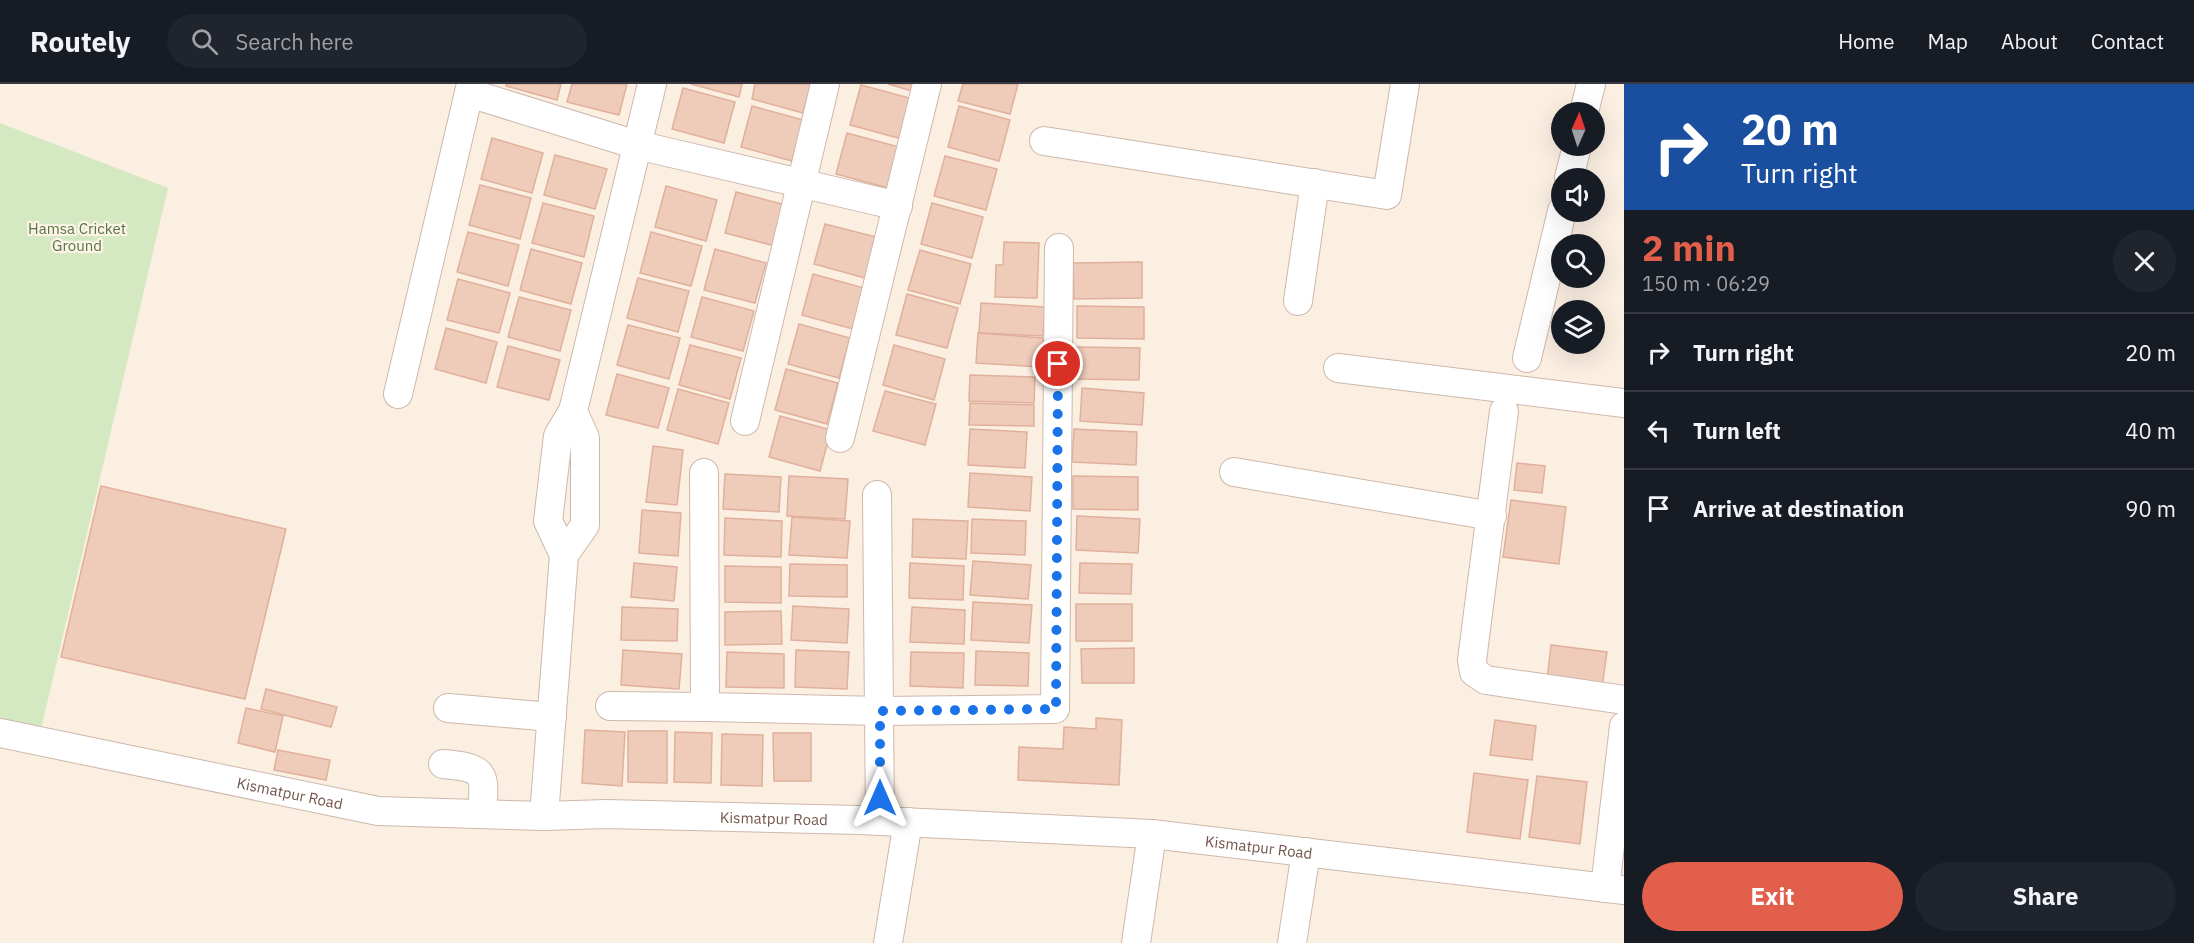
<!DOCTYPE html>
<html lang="en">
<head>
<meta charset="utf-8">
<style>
	body { margin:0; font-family:"IBM Plex Sans",sans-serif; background:#20242c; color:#f1f3f6; height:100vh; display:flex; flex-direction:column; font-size:22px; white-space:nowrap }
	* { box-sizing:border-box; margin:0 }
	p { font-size:20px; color:#9ea1a6 }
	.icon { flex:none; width:33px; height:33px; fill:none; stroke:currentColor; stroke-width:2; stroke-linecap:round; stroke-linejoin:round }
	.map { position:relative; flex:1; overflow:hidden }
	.details { display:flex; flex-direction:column; background:#171b24; width:570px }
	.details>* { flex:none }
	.hud { background:#1a4fa0; color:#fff; overflow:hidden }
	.needle { width:39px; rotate:3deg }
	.tools { position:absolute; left:1551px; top:18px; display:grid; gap:12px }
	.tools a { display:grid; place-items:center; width:54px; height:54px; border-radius:50%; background:#171b24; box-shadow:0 6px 24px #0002; font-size:30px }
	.pin { position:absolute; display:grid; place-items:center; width:51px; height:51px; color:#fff; margin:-26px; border:3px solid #fff; border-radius:50%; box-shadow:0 2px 6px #0007 }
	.me { position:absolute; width:66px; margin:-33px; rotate:0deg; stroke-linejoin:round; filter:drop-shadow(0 0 4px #0008) }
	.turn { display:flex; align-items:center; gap:21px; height:126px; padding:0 18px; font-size:27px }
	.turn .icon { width:78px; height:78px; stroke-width:2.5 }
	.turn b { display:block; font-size:42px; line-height:51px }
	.round { display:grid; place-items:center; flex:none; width:63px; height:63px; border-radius:32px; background:#20242c }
	.headline { display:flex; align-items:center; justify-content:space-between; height:102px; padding:0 18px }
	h1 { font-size:36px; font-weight:800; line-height:45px; color:#e15f4b }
	.cta { display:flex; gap:12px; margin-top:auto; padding:12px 18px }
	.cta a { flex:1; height:69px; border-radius:36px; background:#e15f4b; color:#fff; font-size:24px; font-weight:800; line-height:69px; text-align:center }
	.cta a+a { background:#20242c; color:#f1f3f6 }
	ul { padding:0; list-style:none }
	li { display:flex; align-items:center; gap:18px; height:78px; padding:0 18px; border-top:2px solid #363941 }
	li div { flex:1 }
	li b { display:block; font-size:22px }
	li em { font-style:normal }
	header { display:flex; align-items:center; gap:36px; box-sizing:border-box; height:84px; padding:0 30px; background:#171b24; border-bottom:2px solid #363941 }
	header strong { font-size:28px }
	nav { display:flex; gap:33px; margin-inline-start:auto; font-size:21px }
	.search { width:420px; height:54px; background:#20242c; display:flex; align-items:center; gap:15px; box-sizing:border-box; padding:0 21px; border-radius:33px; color:#9ea1a6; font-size:22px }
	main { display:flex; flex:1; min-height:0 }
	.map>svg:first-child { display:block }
	.green { fill:#d4e8c1 }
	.building { fill:#efcbba; stroke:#e1b09c; stroke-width:1.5 }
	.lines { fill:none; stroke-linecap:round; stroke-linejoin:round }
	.minor-casing { stroke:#ceb8ac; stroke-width:30 }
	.minor { stroke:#fff; stroke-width:28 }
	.route { stroke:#1a73e8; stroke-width:10; stroke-dasharray:0 18 }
	.labels { text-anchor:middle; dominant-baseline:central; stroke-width:4.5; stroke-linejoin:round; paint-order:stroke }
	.park-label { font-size:15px; fill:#567742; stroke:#fef3e7 }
	.street-label { font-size:15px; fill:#71544a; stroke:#fef3e7 }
</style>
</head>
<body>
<header>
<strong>Routely</strong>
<div class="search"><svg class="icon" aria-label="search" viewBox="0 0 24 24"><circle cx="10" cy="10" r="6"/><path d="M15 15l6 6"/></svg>Search here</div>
<nav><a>Home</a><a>Map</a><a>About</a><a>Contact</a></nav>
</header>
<main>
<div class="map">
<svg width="1624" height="859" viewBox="0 0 1624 859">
	<rect width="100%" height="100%" fill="#fbefe2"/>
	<path class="green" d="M 0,39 L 168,104 L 38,658 L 0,649 Z"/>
	<g class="building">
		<path d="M 506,0 L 561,0 L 557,16 L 506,2 Z"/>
		<path d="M 572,0 L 627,0 L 619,31 L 567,18 Z"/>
		<path d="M 691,0 L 742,0 L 739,13 Z"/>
		<path d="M 755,0 L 811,0 L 803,29 L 752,15 Z"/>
		<path d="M 888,0 L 914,0 L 912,7 Z"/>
		<path d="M 963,0 L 1018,0 L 1010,30 L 958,17 Z"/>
		<path d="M 861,1 L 913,15 L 902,55 L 850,41 Z"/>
		<path d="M 683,4 L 735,18 L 724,59 L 672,45 Z"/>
		<path d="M 752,22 L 803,36 L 792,77 L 741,63 Z"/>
		<path d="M 959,22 L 1010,36 L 999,77 L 948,63 Z"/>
		<path d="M 847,49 L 899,63 L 888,104 L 836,90 Z"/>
		<path d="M 492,54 L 543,69 L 532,109 L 481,95 Z"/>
		<path d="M 555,71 L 607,85 L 595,125 L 544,111 Z"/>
		<path d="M 945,72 L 997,85 L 986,126 L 934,112 Z"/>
		<path d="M 480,101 L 531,114 L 520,155 L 469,141 Z"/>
		<path d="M 666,102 L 717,116 L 706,157 L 655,143 Z"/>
		<path d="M 736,108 L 786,121 L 775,162 L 725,149 Z"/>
		<path d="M 543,119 L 594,132 L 584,173 L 532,159 Z"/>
		<path d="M 932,119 L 983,133 L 972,174 L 921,160 Z"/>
		<path d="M 825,140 L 876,153 L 865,194 L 814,180 Z"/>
		<path d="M 468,148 L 519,161 L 508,202 L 457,188 Z"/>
		<path d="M 651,148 L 702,162 L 691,202 L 640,189 Z"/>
		<path d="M 1004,158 L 1039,159 L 1037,214 L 995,213 L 996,181 L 1003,181 Z"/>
		<path d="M 531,165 L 582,179 L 571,220 L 520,206 Z"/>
		<path d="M 715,165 L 766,179 L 755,219 L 704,206 Z"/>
		<path d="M 920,166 L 971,180 L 960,220 L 908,206 Z"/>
		<path d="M 1142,178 L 1142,214 L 1074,215 L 1073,179 Z"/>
		<path d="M 813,190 L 864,204 L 853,245 L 802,231 Z"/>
		<path d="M 638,194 L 689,207 L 678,248 L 627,234 Z"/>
		<path d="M 458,195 L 510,209 L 499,249 L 447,236 Z"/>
		<path d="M 907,210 L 958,224 L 947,264 L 896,251 Z"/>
		<path d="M 519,213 L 571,226 L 560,267 L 508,253 Z"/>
		<path d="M 702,213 L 754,227 L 743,267 L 691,253 Z"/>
		<path d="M 981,219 L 1045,223 L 1043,252 L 979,249 Z"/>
		<path d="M 1077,222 L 1144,223 L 1144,255 L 1077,254 Z"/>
		<path d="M 799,240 L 850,254 L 839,294 L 788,280 Z"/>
		<path d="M 628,241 L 680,254 L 669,295 L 617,281 Z"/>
		<path d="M 446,244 L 497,258 L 486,299 L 435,285 Z"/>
		<path d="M 978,249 L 1043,254 L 1041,283 L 976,279 Z"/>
		<path d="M 690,261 L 741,274 L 730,315 L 679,301 Z"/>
		<path d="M 894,261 L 945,275 L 934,316 L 883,301 Z"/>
		<path d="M 508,262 L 560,276 L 549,316 L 497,303 Z"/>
		<path d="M 1077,263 L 1140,264 L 1139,296 L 1077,295 Z"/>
		<path d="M 786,285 L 838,299 L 827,340 L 775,326 Z"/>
		<path d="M 617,290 L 669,304 L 658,344 L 606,331 Z"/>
		<path d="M 970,291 L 1035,293 L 1034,319 L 969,317 Z"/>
		<path d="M 1082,304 L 1144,309 L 1142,341 L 1080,337 Z"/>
		<path d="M 678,305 L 729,319 L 718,360 L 667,346 Z"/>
		<path d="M 885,307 L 936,320 L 925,361 L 873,347 Z"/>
		<path d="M 970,319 L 1034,321 L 1034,342 L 969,341 Z"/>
		<path d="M 780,332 L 831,346 L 820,387 L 769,373 Z"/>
		<path d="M 970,345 L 1027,348 L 1025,384 L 968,381 Z"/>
		<path d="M 1074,345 L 1137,348 L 1136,381 L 1072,378 Z"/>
		<path d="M 653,362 L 683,366 L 677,421 L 646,418 Z"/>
		<path d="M 1517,379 L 1545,382 L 1542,409 L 1514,406 Z"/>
		<path d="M 970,389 L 1032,393 L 1030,427 L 968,423 Z"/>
		<path d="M 725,390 L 781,393 L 779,428 L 723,425 Z"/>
		<path d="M 789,392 L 848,395 L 845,435 L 787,432 Z"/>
		<path d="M 1073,392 L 1138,393 L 1138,426 L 1073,425 Z"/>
		<path d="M 101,402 L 286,445 L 245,615 L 61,573 Z"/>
		<path d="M 1511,416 L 1566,423 L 1559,480 L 1503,473 Z"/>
		<path d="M 642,426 L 681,429 L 678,472 L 639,469 Z"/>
		<path d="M 1077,432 L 1140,435 L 1138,469 L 1076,466 Z"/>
		<path d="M 792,433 L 850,437 L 847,474 L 789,471 Z"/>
		<path d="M 725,434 L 782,437 L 781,473 L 724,471 Z"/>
		<path d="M 913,435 L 968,437 L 966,475 L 912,473 Z"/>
		<path d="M 972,435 L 1026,437 L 1025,471 L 971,469 Z"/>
		<path d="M 973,477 L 1031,481 L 1028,515 L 970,511 Z"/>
		<path d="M 634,479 L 677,483 L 674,517 L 631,513 Z"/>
		<path d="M 910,479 L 964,482 L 963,516 L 909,514 Z"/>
		<path d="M 1080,479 L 1132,480 L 1131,510 L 1079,509 Z"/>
		<path d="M 790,480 L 847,481 L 847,513 L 789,512 Z"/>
		<path d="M 725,482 L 781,483 L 781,519 L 725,518 Z"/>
		<path d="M 973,518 L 1032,521 L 1029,559 L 971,556 Z"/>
		<rect x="1076" y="520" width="56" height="37"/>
		<path d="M 793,522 L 849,525 L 847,559 L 791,556 Z"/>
		<path d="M 622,523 L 678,525 L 677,557 L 621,556 Z"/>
		<path d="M 912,523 L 965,526 L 964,560 L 910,558 Z"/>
		<path d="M 781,527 L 782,560 L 725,561 L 725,528 Z"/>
		<path d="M 1551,561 L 1607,568 L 1602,603 L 1547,596 Z"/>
		<path d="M 1134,564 L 1134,599 L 1082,599 L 1081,565 Z"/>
		<path d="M 623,566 L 682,570 L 679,605 L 621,601 Z"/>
		<path d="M 796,566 L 849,568 L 847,605 L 795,603 Z"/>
		<path d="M 976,567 L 1029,569 L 1028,602 L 975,601 Z"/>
		<path d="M 727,568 L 784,570 L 784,604 L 726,603 Z"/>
		<path d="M 911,568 L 964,569 L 963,604 L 910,602 Z"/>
		<path d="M 266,605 L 337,623 L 331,643 L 261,625 Z"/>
		<path d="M 246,624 L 283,632 L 275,668 L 238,659 Z"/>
		<path d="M 1096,634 L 1122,636 L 1119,701 L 1018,696 L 1019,663 L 1063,665 L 1064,643 L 1096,645 Z"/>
		<path d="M 1495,636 L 1536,642 L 1532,676 L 1490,671 Z"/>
		<path d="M 585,646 L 625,648 L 622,702 L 582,699 Z"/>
		<path d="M 628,647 L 667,647 L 667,699 L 628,698 Z"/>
		<path d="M 675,648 L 712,649 L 711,699 L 674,698 Z"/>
		<path d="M 773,649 L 811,649 L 811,697 L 774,697 Z"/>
		<path d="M 722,650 L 763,651 L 762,702 L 721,701 Z"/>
		<path d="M 278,666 L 330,676 L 326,696 L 274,686 Z"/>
		<path d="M 1474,689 L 1528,696 L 1520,755 L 1467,748 Z"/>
		<path d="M 1537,692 L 1587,698 L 1580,760 L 1529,753 Z"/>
	</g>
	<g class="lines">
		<g class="minor-casing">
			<g id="minor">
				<path d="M 469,9 L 637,61 L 898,122"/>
				<path d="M 1584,28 L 1591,0"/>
				<path d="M 1044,57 L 1387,111 L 1405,0"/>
				<path d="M 1569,94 L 1577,62"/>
				<path d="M 1298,217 L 1315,99"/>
				<path d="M 1527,274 L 1562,127"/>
				<path d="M 1338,284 L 1624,319"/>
				<path d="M 398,310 L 471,0"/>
				<path d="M 573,327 L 652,0"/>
				<path d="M 1504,327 L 1472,576 L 1474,588 L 1486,596 L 1624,616"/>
				<path d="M 745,337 L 825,0"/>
				<path d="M 840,354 L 927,0"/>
				<path d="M 1234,388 L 1492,432"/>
				<path d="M 704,389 L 705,623"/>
				<path d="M 877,411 L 880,737"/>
				<path d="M 610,622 L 705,623 L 880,627 L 1055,625 L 1059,164"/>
				<path d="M 448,624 L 552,633"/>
				<path id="s1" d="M 0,649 L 378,727 L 544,732 L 606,730 L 859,736 L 1152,750 L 1624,806"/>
				<path d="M 443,680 C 487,684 485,689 482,730"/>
				<path d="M 544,732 L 564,471 L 548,437 L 558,352 L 573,327 L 585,354 L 585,441 L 564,471"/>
				<path d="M 1605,804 L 1624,642"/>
				<path d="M 888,859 L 908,738"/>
				<path d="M 1136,859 L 1152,750"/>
				<path d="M 1292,859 L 1306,768"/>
			</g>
		</g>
		<use href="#minor" class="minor"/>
	</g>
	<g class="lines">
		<path class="route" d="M 880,714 L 880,627 L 1056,625 L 1058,280"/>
	</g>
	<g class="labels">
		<g class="park-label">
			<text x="77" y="144">Hamsa Cricket<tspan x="77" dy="17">Ground</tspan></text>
		</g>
		<g class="street-label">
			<text stroke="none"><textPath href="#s1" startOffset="296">Kismatpur Road</textPath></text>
			<text stroke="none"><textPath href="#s1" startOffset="782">Kismatpur Road</textPath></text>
			<text stroke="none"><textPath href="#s1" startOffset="1268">Kismatpur Road</textPath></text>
		</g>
	</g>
</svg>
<div class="tools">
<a><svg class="needle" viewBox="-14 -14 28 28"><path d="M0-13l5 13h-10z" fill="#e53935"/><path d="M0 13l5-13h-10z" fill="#9ea1a6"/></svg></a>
<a><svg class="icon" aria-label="sound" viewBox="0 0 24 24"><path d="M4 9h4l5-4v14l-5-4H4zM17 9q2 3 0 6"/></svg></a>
<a><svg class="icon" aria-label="search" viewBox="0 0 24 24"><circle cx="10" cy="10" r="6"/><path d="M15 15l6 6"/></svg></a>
<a><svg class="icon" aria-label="layers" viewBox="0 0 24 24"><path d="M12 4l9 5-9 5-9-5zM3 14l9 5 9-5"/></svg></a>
</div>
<div class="pin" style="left:1058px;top:280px;background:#d93025"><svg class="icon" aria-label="arrive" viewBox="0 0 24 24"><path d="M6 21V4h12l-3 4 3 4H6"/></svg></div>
<svg class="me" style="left:880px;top:714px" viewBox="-20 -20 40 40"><path d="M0-17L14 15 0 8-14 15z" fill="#1a73e8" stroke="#fff" stroke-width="4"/></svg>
</div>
<section class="details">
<div class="hud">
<div class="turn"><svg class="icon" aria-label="right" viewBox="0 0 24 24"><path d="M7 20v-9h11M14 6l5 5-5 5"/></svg><div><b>20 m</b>Turn right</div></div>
</div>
<div class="headline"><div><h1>2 min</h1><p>150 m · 06:29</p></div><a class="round"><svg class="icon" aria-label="close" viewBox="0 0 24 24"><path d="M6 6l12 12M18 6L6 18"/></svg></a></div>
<ul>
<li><svg class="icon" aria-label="right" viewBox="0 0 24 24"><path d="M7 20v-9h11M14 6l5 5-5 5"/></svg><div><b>Turn right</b></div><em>20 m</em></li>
<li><svg class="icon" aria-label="left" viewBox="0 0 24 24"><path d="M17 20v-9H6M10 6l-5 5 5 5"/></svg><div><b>Turn left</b></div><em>40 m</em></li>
<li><svg class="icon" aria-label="arrive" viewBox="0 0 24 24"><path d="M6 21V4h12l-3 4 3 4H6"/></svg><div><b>Arrive at destination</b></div><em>90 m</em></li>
</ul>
<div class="cta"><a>Exit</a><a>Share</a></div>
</section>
</main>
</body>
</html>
